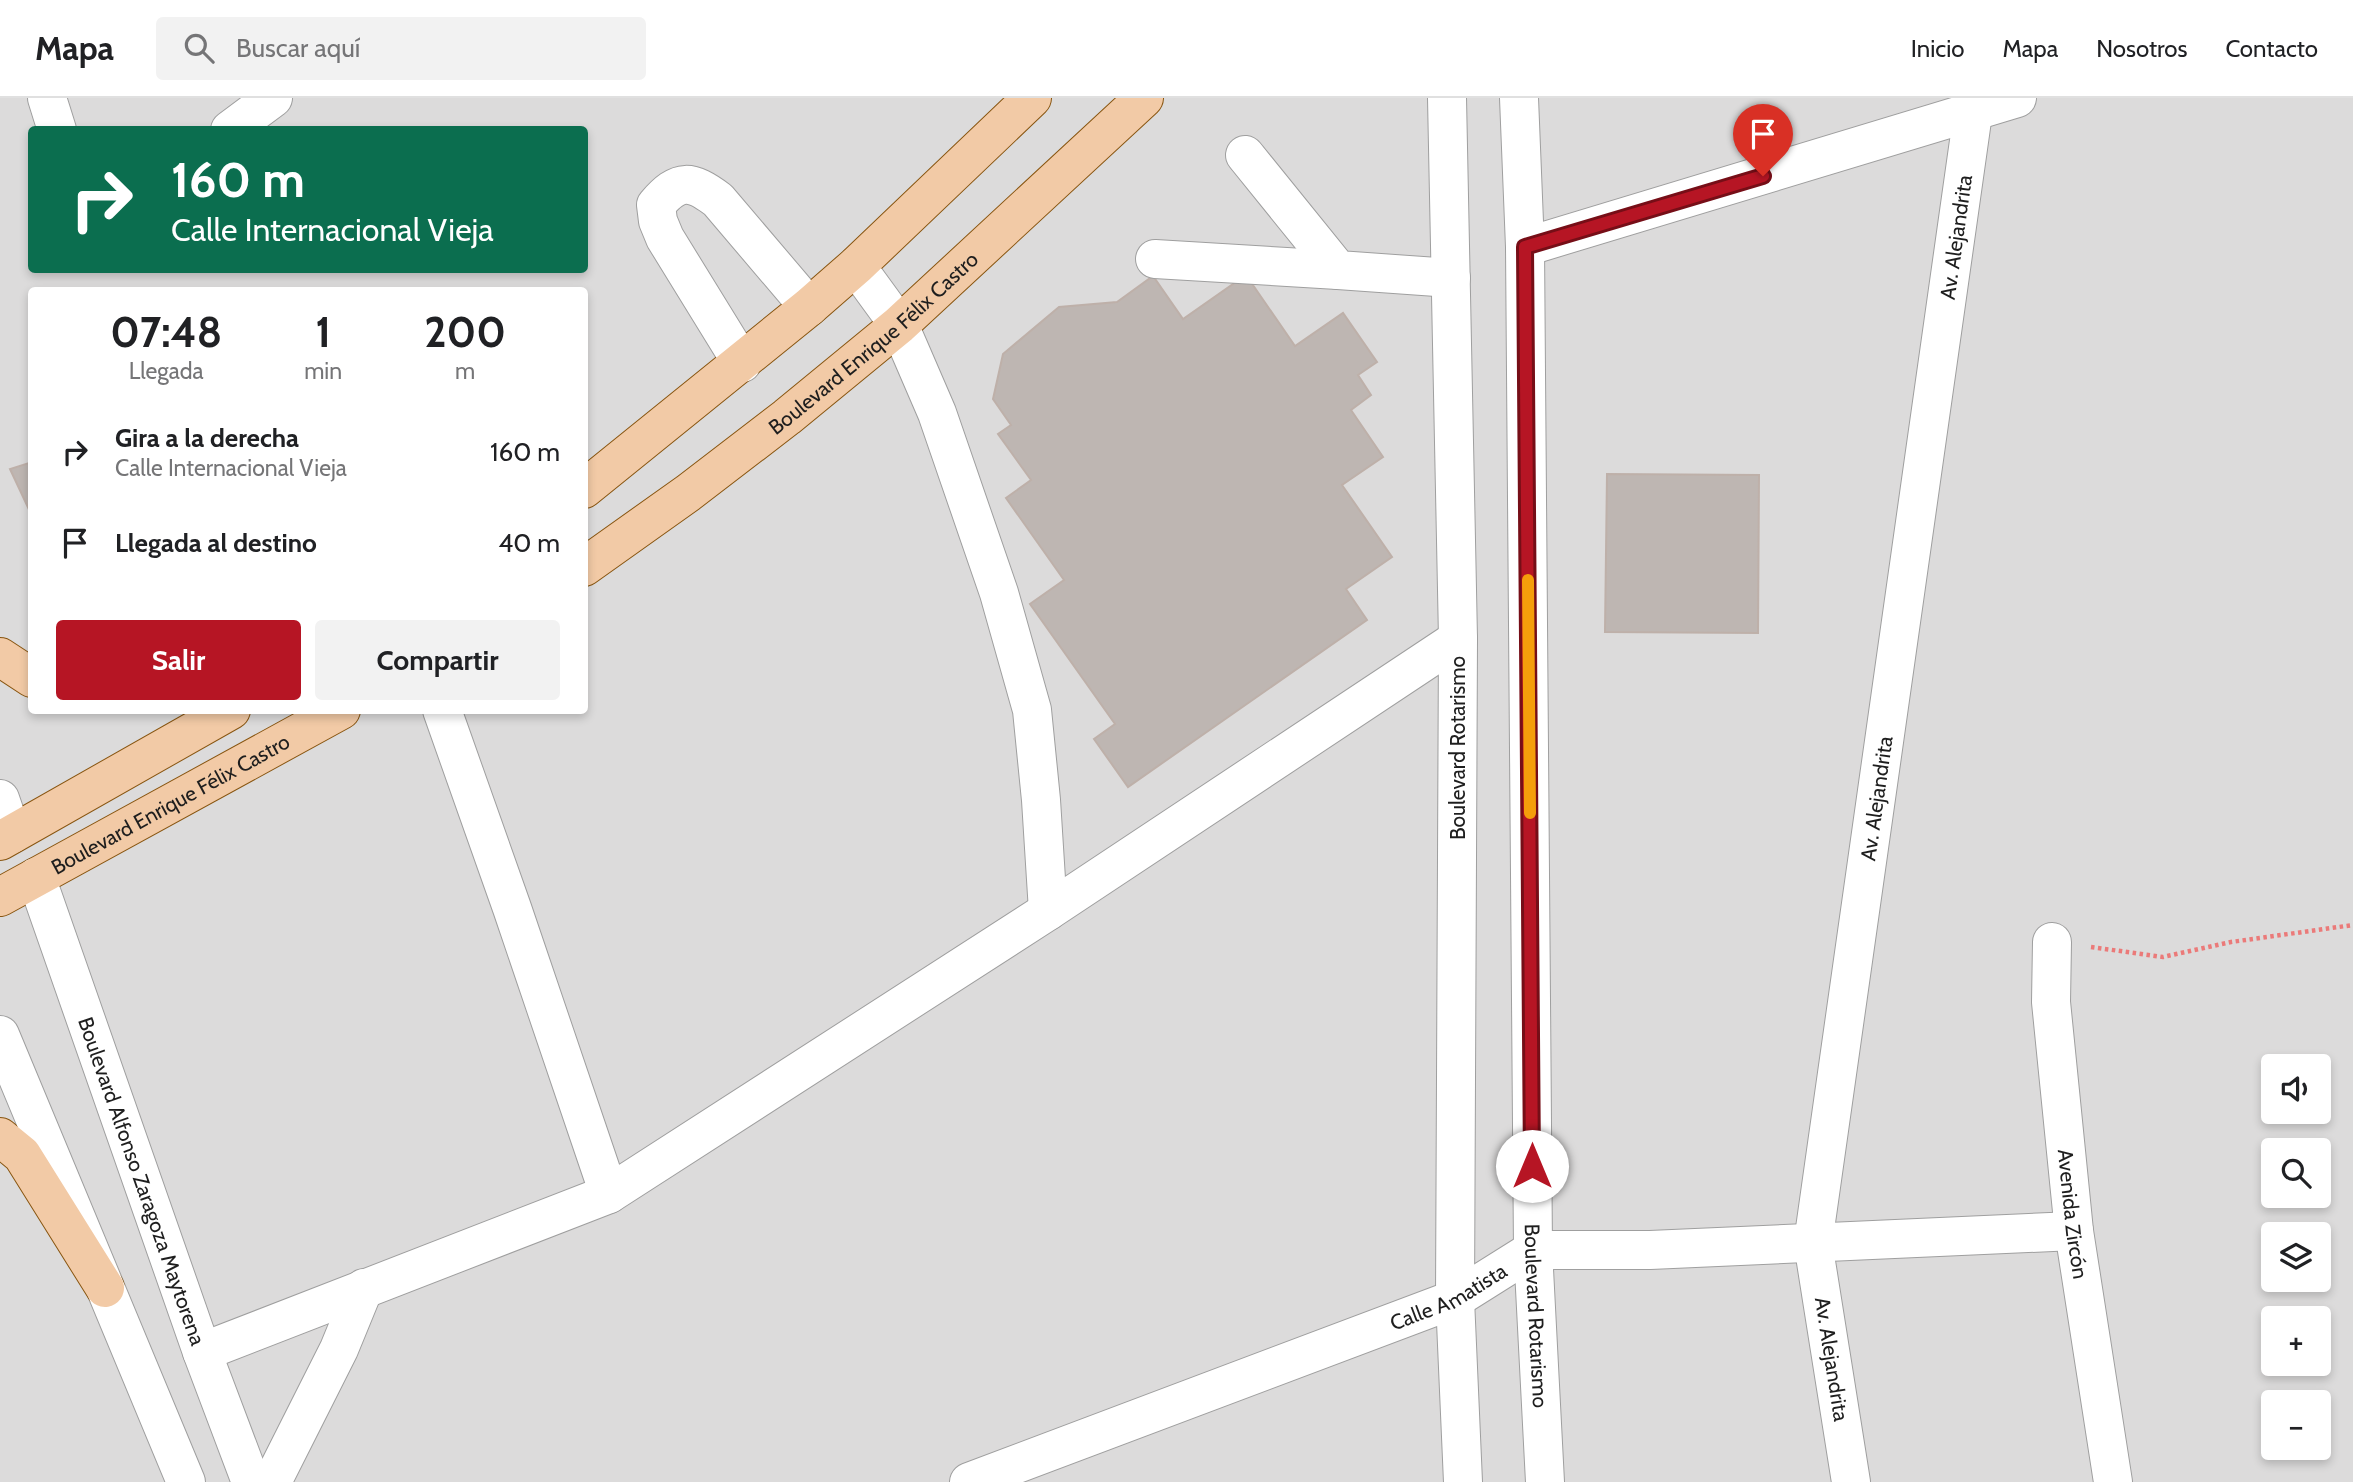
<!DOCTYPE html>
<html lang="es">
<head>
<meta charset="utf-8">
<style>
	body { margin:0; font-family:Cabin,sans-serif; background:#f2f2f2; color:#202124; height:100vh; display:flex; flex-direction:column; font-size:26px; white-space:nowrap }
	* { box-sizing:border-box; margin:0 }
	p { font-size:23px; color:#757577 }
	.icon { flex:none; width:38px; height:38px; fill:none; stroke:currentColor; stroke-width:2; stroke-linecap:round; stroke-linejoin:round }
	.map { position:relative; flex:1; overflow:hidden }
	.panel { position:absolute; left:28px; top:189px; width:560px; height:427px; display:flex; flex-direction:column; background:#fff; border-radius:7px; box-shadow:0 4px 10px #0003 }
	.panel>* { flex:none }
	.hud { position:absolute; left:28px; top:28px; width:560px; height:147px; border-radius:7px; box-shadow:0 4px 10px #0003; background:#0b6e4f; color:#fff; overflow:hidden }
	.tools { position:absolute; left:2261px; top:956px; display:grid; gap:14px }
	.tools a { display:grid; place-items:center; width:70px; height:70px; border-radius:7px; background:#fff; box-shadow:0 4px 10px #0003; font-size:35px }
	.pin { position:absolute; display:grid; place-items:center; width:60px; height:60px; color:#fff; margin:-72px -30px; border-radius:50% 50% 50% 0; rotate:-45deg; box-shadow:0 0 7px #0007 }
	.pin .icon { rotate:45deg }
	.me { position:absolute; width:77px; margin:-38px; rotate:0deg; stroke-linejoin:round; filter:drop-shadow(0 0 5px #0008) }
	.turn { display:flex; align-items:center; gap:24px; height:147px; padding:0 28px; font-size:32px }
	.turn .icon { width:91px; height:91px; stroke-width:2.5 }
	.turn b { display:block; font-size:49px; line-height:60px }
	.eta { display:flex; justify-content:space-evenly; align-items:center; height:119px; text-align:center }
	.eta b { font-size:42px; font-weight:700; line-height:49px }
	.button { display:flex; gap:14px; margin-top:auto; padding:14px 28px }
	.button a { flex:1; height:80px; border-radius:7px; background:#b61524; color:#fff; font-size:28px; font-weight:700; line-height:80px; text-align:center }
	.button a+a { background:#f2f2f2; color:#202124 }
	ul { padding:0; list-style:none }
	li { display:flex; align-items:center; gap:21px; height:91px; padding:0 28px }
	li div { flex:1 }
	li b { display:block; font-size:26px }
	li em { font-style:normal }
	header { display:flex; align-items:center; gap:42px; box-sizing:border-box; height:98px; padding:0 35px; background:#fff; border-bottom:2px solid #e0e0e0 }
	header strong { font-size:33px }
	nav { display:flex; gap:38px; margin-inline-start:auto; font-size:24px }
	.search { width:490px; height:63px; background:#f2f2f2; display:flex; align-items:center; gap:18px; box-sizing:border-box; padding:0 24px; border-radius:7px; color:#757577; font-size:26px }
	.map>svg:first-child { display:block }
	.residential { fill:#dcdbdb; fill-rule:evenodd }
	.building { fill:#beb6b2; stroke:#beb0a9; stroke-width:2 }
	.lines { fill:none; stroke-linecap:round; stroke-linejoin:round }
	.minor-casing { stroke:#9f9f9f; stroke-width:40 }
	.major-casing { stroke:#885510; stroke-width:40 }
	.path { stroke:#eb7a79; stroke-width:4.5; stroke-dasharray:3.5 3.5; stroke-linecap:butt }
	.minor { stroke:#fff; stroke-width:38 }
	.major { stroke:#f2caa6; stroke-width:38 }
	.route-casing { stroke:#760e17; stroke-width:18 }
	.route { stroke:#b61524; stroke-width:12 }
	.slow { stroke:#f59e0b; stroke-width:12 }
	.labels { text-anchor:middle; dominant-baseline:central; stroke-width:7; stroke-linejoin:round; paint-order:stroke }
	.street-label { font-size:21px; fill:#1e1e1e; stroke:#fff }
</style>
</head>
<body>
<header>
<strong>Mapa</strong>
<div class="search"><svg class="icon" aria-label="search" viewBox="0 0 24 24"><circle cx="10" cy="10" r="6"/><path d="M15 15l6 6"/></svg>Buscar aquí</div>
<nav><a>Inicio</a><a>Mapa</a><a>Nosotros</a><a>Contacto</a></nav>
</header>
<div class="map">
<svg width="2353" height="1384" viewBox="0 0 2353 1384">
	<rect width="100%" height="100%" fill="#eeeae5"/>
	<path class="residential" d="M 0,0 L 2353,0 L 2353,1384 L 0,1384 ZM 32,32 L 584,32 L 584,172 L 32,172 ZM 32,192 L 584,192 L 584,612 L 32,612 ZM 2273,968 L 2319,968 L 2319,1013 L 2273,1013 ZM 2273,1052 L 2319,1052 L 2319,1097 L 2273,1097 ZM 2273,1136 L 2319,1136 L 2319,1181 L 2273,1181 ZM 2273,1220 L 2319,1220 L 2319,1265 L 2273,1265 ZM 2273,1304 L 2319,1304 L 2319,1349 L 2273,1349 Z"/>
	<g class="building">
		<path d="M 1246,177 L 1295,248 L 1343,215 L 1377,264 L 1358,277 L 1371,297 L 1351,312 L 1383,359 L 1342,387 L 1392,459 L 1346,491 L 1367,522 L 1128,689 L 1094,641 L 1115,626 L 1030,506 L 1064,482 L 1006,400 L 1031,382 L 998,336 L 1011,327 L 993,301 L 1003,256 L 1059,209 L 1117,204 L 1153,178 L 1183,221 Z"/>
		<path d="M 32,364 L 32,418 L 10,371 Z"/>
		<path d="M 1607,376 L 1759,377 L 1758,535 L 1605,534 Z"/>
	</g>
	<g class="lines">
		<g class="minor-casing">
			<g id="minor">
				<path d="M 47,0 L 57,32"/>
				<path d="M 1447,0 L 1458,541 L 1455,1201 L 1463,1384"/>
				<path id="s1" d="M 1519,0 L 1525,149 L 1533,1152 L 1545,1384"/>
				<path d="M 230,32 L 273,0"/>
				<path d="M 1245,57 L 1338,172 L 1451,180"/>
				<path d="M 1525,149 L 2017,0"/>
				<path d="M 1155,161 L 1338,172"/>
				<path d="M 856,168 L 899,227 L 937,315 L 999,495 L 1032,612 L 1041,702 L 1048,813"/>
				<path d="M 742,265 L 665,140 L 658,123 L 656,107 C 679,80 691,82 718,102 L 809,209"/>
				<path d="M 442,612 L 512,810 L 609,1096"/>
				<path d="M 0,701 L 12,736"/>
				<path id="s2" d="M 36,779 L 202,1254 L 251,1384"/>
				<path id="s3" d="M 2052,844 L 2051,904 L 2074,1133 L 2113,1384"/>
				<path d="M 0,937 L 186,1384"/>
				<path d="M 202,1254 L 609,1096 L 1048,813 L 1458,541"/>
				<path d="M 272,1384 L 339,1251 L 364,1190"/>
				<path id="s4" d="M 969,1384 L 1455,1201 L 1533,1152 L 1650,1152 L 2074,1133"/>
				<path id="s5" d="M 1851,1384 L 1813,1145 L 1973,15"/>
			</g>
		</g>
		<g class="major-casing">
			<g id="major">
				<path d="M 584,391 L 809,209 L 856,168 L 1032,0"/>
				<path id="s6" d="M 584,469 L 688,395 L 787,319 L 899,227 L 1144,0"/>
				<path d="M 0,559 L 32,580"/>
				<path d="M 0,743 L 231,612"/>
				<path id="s7" d="M 0,799 L 341,612"/>
				<path d="M 0,1039 L 22,1057 L 105,1190"/>
			</g>
		</g>
		<path class="path" d="M 2091,849 L 2163,859 L 2231,844 L 2353,827"/>
		<use href="#minor" class="minor"/>
		<use href="#major" class="major"/>
	</g>
	<g class="lines">
		<g class="route-casing">
			<path id="route" d="M 1532,1068 L 1525,149 L 1763,78"/>
		</g>
		<use href="#route" class="route"/>
		<path class="slow" d="M 1528,482 L 1530,715"/>
	</g>
	<g class="labels">
		<g class="street-label">
			<text stroke="none"><textPath href="#s5" startOffset="1258">Av. Alejandrita</textPath></text>
			<text stroke="none"><textPath href="#s6" startOffset="366">Boulevard Enrique Félix Castro</textPath></text>
			<text transform="translate(1457 650) rotate(-90)">Boulevard Rotarismo</text>
			<text stroke="none"><textPath href="#s5" startOffset="691">Av. Alejandrita</textPath></text>
			<text stroke="none"><textPath href="#s7" startOffset="194">Boulevard Enrique Félix Castro</textPath></text>
			<text stroke="none"><textPath href="#s2" startOffset="322">Boulevard Alfonso Zaragoza Maytorena</textPath></text>
			<text stroke="none"><textPath href="#s3" startOffset="273">Avenida Zircón</textPath></text>
			<text stroke="none"><textPath href="#s4" startOffset="514">Calle Amatista</textPath></text>
			<text stroke="none"><textPath href="#s1" startOffset="1218">Boulevard Rotarismo</textPath></text>
			<text transform="translate(1832 1261) rotate(81)">Av. Alejandrita</text>
		</g>
	</g>
</svg>
<div class="tools">
<a><svg class="icon" aria-label="sound" viewBox="0 0 24 24"><path d="M4 9h4l5-4v14l-5-4H4zM17 9q2 3 0 6"/></svg></a>
<a><svg class="icon" aria-label="search" viewBox="0 0 24 24"><circle cx="10" cy="10" r="6"/><path d="M15 15l6 6"/></svg></a>
<a><svg class="icon" aria-label="layers" viewBox="0 0 24 24"><path d="M12 4l9 5-9 5-9-5zM3 14l9 5 9-5"/></svg></a>
<a>+</a>
<a>−</a>
</div>
<div class="pin" style="left:1763px;top:78px;background:#d93025"><svg class="icon" aria-label="arrive" viewBox="0 0 24 24"><path d="M6 21V4h12l-3 4 3 4H6"/></svg></div>
<svg class="me" style="left:1532px;top:1068px" viewBox="-20 -20 40 40"><circle r="19" fill="#fff"/><path d="M0-13L10 11 0 6-10 11z" fill="#b61524"/></svg>
<div class="hud">
<div class="turn"><svg class="icon" aria-label="right" viewBox="0 0 24 24"><path d="M7 20v-9h11M14 6l5 5-5 5"/></svg><div><b>160 m</b>Calle Internacional Vieja</div></div>
</div>
<section class="panel">
<div class="eta">
<div><b>07:48</b><p>Llegada</p></div>
<div><b>1</b><p>min</p></div>
<div><b>200</b><p>m</p></div>
</div>
<ul>
<li><svg class="icon" aria-label="right" viewBox="0 0 24 24"><path d="M7 20v-9h11M14 6l5 5-5 5"/></svg><div><b>Gira a la derecha</b><p>Calle Internacional Vieja</p></div><em>160 m</em></li>
<li><svg class="icon" aria-label="arrive" viewBox="0 0 24 24"><path d="M6 21V4h12l-3 4 3 4H6"/></svg><div><b>Llegada al destino</b></div><em>40 m</em></li>
</ul>
<div class="button"><a>Salir</a><a>Compartir</a></div>
</section>
</div>
</body>
</html>
